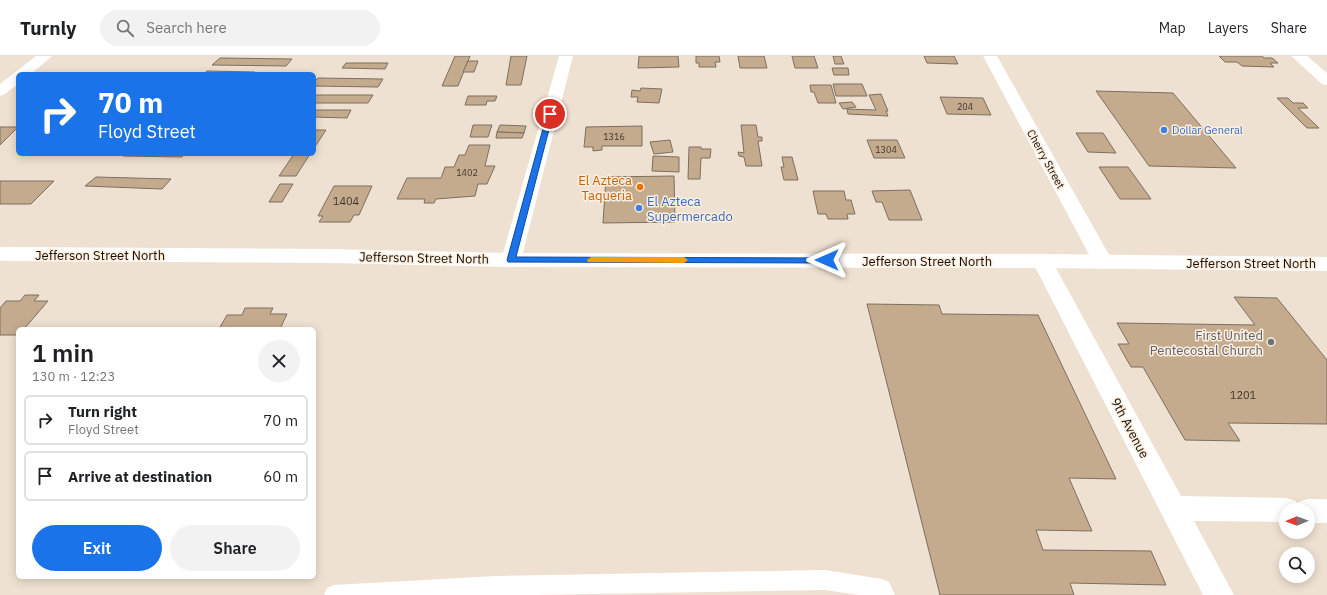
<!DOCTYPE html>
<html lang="en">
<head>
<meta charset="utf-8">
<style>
	body { margin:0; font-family:"IBM Plex Sans",sans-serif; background:#f2f2f2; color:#202124; height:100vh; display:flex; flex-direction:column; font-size:15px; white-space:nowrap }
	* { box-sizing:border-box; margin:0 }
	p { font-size:13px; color:#757577 }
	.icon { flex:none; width:22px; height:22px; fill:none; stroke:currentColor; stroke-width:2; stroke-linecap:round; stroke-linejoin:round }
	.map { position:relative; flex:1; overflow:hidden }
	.drawer { position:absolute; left:16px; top:271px; width:300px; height:252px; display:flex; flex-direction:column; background:#fff; border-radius:6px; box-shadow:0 2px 10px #0003 }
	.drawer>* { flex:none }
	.guide { position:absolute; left:16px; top:16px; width:300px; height:84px; border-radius:6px; box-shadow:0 2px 10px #0003; background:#1a73e8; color:#fff; overflow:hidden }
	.needle { width:26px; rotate:269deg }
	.tools { position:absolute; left:1279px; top:447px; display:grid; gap:8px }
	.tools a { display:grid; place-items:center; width:36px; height:36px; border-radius:50%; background:#fff; box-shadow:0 2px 10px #0003; font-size:20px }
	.pin { position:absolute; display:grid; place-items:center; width:34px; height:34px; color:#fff; margin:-17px; border:2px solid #fff; border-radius:50%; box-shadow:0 1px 4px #0007 }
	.me { position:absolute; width:44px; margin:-22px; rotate:270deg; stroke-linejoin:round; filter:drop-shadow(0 0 3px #0008) }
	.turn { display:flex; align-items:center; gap:14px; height:84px; padding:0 16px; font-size:18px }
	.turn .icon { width:52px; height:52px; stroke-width:2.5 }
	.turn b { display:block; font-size:28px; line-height:34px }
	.round { display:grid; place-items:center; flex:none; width:42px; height:42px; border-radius:21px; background:#f2f2f2 }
	.summary { display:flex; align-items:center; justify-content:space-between; height:68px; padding:0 16px }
	h1 { font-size:24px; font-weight:600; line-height:30px }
	.primary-button { display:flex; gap:8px; margin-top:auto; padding:8px 16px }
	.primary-button a { flex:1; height:46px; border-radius:24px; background:#1a73e8; color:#fff; font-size:16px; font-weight:600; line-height:46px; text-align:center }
	.primary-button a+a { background:#f2f2f2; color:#202124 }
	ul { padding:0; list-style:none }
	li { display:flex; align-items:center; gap:12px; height:50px; margin:0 8px 6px; padding:0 8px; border:2px solid #e0e0e0; border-radius:6px }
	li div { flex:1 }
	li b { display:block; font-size:15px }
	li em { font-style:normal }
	header { display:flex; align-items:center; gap:24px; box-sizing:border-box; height:56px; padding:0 20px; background:#fff; border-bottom:1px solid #e0e0e0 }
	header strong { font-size:19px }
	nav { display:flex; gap:22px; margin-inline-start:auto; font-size:14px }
	.search { width:280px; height:36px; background:#f2f2f2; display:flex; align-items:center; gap:10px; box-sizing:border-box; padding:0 14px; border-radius:22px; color:#757577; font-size:15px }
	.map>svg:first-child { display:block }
	.building { fill:#c5ab8e; stroke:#7c6f61 }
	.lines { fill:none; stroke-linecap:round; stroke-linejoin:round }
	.service { fill:#fff; fill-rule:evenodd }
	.minor { fill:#fff; fill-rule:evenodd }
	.secondary { fill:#fff; fill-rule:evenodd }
	.route { fill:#1a73e8; stroke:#114b97 }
	.slow { fill:#f59e0b }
	.shop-dot { fill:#3f7fe0; stroke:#fdeede; stroke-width:1.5 }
	.food-dot { fill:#e8710a; stroke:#fdeede; stroke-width:1.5 }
	.worship-dot { fill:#6b7280; stroke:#fdeede; stroke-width:1.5 }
	.labels { text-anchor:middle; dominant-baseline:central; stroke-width:3; stroke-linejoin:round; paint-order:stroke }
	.far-number-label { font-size:9px; fill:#40362b }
	.far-shop-label { font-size:11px; fill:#366cbe; stroke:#fdeede; text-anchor:start }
	.far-street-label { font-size:11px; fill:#140f0a; stroke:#fdeede }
	.number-label { font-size:11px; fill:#40362b }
	.food-label { font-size:13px; fill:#c56008; stroke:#fdeede; text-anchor:end }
	.shop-label { font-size:13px; fill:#366cbe; stroke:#fdeede; text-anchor:start }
	.street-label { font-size:13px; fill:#140f0a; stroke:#fdeede }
	.worship-label { font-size:13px; fill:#5b616d; stroke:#fdeede; text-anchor:end }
</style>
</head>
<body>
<header>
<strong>Turnly</strong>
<div class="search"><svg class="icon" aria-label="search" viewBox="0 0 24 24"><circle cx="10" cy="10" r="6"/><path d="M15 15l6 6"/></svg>Search here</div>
<nav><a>Map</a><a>Layers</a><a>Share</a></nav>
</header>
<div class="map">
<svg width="1327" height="539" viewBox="0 0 1327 539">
	<rect width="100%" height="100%" fill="#efe1d1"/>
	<g class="building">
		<path d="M 455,0 L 470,0 L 458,30 L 442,30 Z"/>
		<path d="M 511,0 L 527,0 L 521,29 L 506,29 Z"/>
		<path d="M 639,0 L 678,0 L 679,11 L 638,12 Z"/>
		<path d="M 696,0 L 719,0 L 720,6 L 715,6 L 716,11 L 699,11 L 699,7 L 696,7 Z"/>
		<path d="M 738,0 L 764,0 L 767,12 L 740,12 Z"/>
		<path d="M 792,0 L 814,0 L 818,12 L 795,12 Z"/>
		<path d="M 833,0 L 841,0 L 844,8 L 835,8 Z"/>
		<path d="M 924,0 L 954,0 L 958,8 L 927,7 Z"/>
		<path d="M 1219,0 L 1262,0 L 1264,2 L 1272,2 L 1278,7 L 1270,7 L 1274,11 L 1242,10 L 1237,6 L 1225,6 Z"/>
		<path d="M 220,2 L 292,3 L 286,10 L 212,9 Z"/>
		<path d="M 468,5 L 478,5 L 474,16 L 463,16 Z"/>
		<path d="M 346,7 L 388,7 L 385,13 L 342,12 Z"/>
		<path d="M 832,12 L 848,12 L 849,19 L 834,19 Z"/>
		<path d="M 207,15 L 255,16 L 253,18 L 204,18 Z"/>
		<path d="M 318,22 L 383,23 L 378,31 L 314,30 L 314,26 Z"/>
		<path d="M 833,28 L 862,28 L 867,40 L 836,40 Z"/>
		<path d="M 810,29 L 831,29 L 836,47 L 818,47 L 814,36 L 811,36 Z"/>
		<path d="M 641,32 L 662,33 L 659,47 L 637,46 L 638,41 L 631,41 L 632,34 L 640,35 Z"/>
		<path d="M 1096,35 L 1173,37 L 1236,112 L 1149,110 Z"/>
		<path d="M 881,38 L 888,55 L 886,55 L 888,60 L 848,58 L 847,53 L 876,54 L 869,39 Z"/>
		<path d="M 314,39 L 373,39 L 368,47 L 314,47 Z"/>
		<path d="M 468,40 L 497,40 L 495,45 L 487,45 L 486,49 L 465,49 Z"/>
		<path d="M 940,41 L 983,42 L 991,59 L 947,58 Z"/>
		<path d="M 1277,42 L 1288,42 L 1293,47 L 1303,47 L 1308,52 L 1298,52 L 1319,72 L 1307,72 Z"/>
		<path d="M 852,46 L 856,51 L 843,53 L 839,47 Z"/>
		<path d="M 314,54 L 351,54 L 347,62 L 314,61 Z"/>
		<path d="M 473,69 L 492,69 L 488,81 L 470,81 Z"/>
		<path d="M 500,69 L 526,70 L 524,77 L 497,76 Z"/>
		<path d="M 741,69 L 756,69 L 758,81 L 762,81 L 762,85 L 758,85 L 762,110 L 746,110 L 744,101 L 739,100 L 738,96 L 744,97 Z"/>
		<path d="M 642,70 L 642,90 L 602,90 L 602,94 L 593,95 L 593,91 L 584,91 L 586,71 Z"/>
		<path d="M 0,71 L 18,71 L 0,89 Z"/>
		<path d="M 314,74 L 326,74 L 314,92 Z"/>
		<path d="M 497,76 L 524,77 L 522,82 L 496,82 Z"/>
		<path d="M 1076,77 L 1103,77 L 1116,97 L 1088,96 Z"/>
		<path d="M 670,84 L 673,96 L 654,98 L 650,86 Z"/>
		<path d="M 867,84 L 897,84 L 905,102 L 874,102 Z"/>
		<path d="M 469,89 L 490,89 L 485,110 L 495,110 L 487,128 L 478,128 L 475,140 L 436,143 L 434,147 L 424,147 L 425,143 L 397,143 L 407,122 L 441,122 L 445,111 L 454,111 L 459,99 L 465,99 Z"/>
		<path d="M 689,91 L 701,91 L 701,93 L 711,93 L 710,102 L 701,102 L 700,123 L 688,123 Z"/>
		<path d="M 124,98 L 185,98 L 182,101 L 123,100 Z"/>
		<path d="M 294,98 L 310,98 L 296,120 L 279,120 Z"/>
		<path d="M 653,100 L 679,101 L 679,116 L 652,115 Z"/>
		<path d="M 782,101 L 792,101 L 798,124 L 784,124 L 781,111 L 784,111 Z"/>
		<path d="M 1099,111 L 1128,111 L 1151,143 L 1120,143 Z"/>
		<path d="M 674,120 L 675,166 L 603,167 L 606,121 Z"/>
		<path d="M 96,121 L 171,123 L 162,133 L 85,130 Z"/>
		<path d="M 0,125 L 54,125 L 31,148 L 0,148 Z"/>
		<path d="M 280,128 L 293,128 L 282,146 L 269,146 Z"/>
		<path d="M 334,130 L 372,130 L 359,159 L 354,159 L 350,166 L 319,166 L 323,160 L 318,160 Z"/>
		<path d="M 910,134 L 922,164 L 889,164 L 882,146 L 876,146 L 872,135 Z"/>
		<path d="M 813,135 L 844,135 L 846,144 L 851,144 L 855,158 L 847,158 L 848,163 L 828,163 L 826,158 L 818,158 Z"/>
		<path d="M 25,239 L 39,239 L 34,245 L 48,245 L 24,273 L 18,273 L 18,279 L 0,279 L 0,252 L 6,245 L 20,245 Z"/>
		<path d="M 1234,241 L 1277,242 L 1327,304 L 1327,368 L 1228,367 L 1240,385 L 1185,384 L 1143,311 L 1131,311 L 1118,288 L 1129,288 L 1117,267 L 1255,269 Z"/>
		<path d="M 867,248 L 939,249 L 942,258 L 1038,259 L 1116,423 L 1069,422 L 1092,475 L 1036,474 L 1043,494 L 1151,495 L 1166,529 L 1070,527 L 1074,539 L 940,539 Z"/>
		<path d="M 245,252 L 273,252 L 270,258 L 287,258 L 280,273 L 219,273 L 227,259 L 242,259 Z"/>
	</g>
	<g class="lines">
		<path class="service" d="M 825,514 L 882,523 L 889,526 L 895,539 L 859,539 L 825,534 L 534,539 L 324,539 L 327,532 L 334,529 L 496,520 Z"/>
		<g class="minor">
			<path d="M 36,0 L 52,0 L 31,18 L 18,18 L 18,28 L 5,38 L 0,40 L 0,28 Z"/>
			<path d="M 559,0 L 573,0 L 521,204 L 518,209 L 511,211 L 504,209 L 501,204 Z"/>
			<path d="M 983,0 L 997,0 L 1113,206 L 1110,211 L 1103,213 L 1096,211 L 1093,206 Z"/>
			<path d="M 1291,0 L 1307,0 L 1327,17 L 1327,29 L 1322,28 Z"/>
			<path d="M 1042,198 L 1049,200 L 1052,205 L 1181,440 L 1286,442 L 1296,445 L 1297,449 L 1298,446 L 1308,443 L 1327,443 L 1327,467 L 1308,467 L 1308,454 L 1286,454 L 1286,466 L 1194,465 L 1234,539 L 1203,539 L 1032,205 L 1035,200 Z"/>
		</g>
		<path class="secondary" d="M 0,191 L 330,193 L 511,197 L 1042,198 L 1327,201 L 1327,215 L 1042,212 L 511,211 L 330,207 L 0,205 Z"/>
	</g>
	<path class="route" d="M 550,56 L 553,58 L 516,201 L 827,202 L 831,204 L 827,207 L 508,206 L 507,204 L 547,58 Z"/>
	<path class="slow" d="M 591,201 L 684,201 L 688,204 L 684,207 L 588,206 L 587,204 Z"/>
	<g class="shop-dot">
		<circle cx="1164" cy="74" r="4"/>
		<circle cx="639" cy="152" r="4"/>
	</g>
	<circle class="food-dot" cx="640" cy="131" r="4"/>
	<circle class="worship-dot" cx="1271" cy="286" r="4"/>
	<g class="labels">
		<g class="far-number-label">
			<text x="965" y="50">204</text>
			<text x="614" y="80">1316</text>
			<text x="886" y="93">1304</text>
			<text x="467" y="116">1402</text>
		</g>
		<g class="far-shop-label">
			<text x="1172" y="74">Dollar General</text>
		</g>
		<g class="far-street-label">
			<text transform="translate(1046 103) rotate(61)">Cherry Street</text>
		</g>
		<g class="number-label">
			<text x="346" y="145">1404</text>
			<text x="1243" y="339">1201</text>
		</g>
		<g class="food-label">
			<text x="632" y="124">El Azteca<tspan x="632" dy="15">Taqueria</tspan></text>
		</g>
		<g class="shop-label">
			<text x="647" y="145">El Azteca<tspan x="647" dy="15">Supermercado</tspan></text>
		</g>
		<g class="street-label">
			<text x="100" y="199">Jefferson Street North</text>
			<text transform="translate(424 202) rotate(1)">Jefferson Street North</text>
			<text x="927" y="205">Jefferson Street North</text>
			<text x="1251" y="207">Jefferson Street North</text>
			<text transform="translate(1130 372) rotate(62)">9th Avenue</text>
		</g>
		<g class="worship-label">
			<text x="1263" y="279">First United<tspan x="1263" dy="15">Pentecostal Church</tspan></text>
		</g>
	</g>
</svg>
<div class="tools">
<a><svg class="needle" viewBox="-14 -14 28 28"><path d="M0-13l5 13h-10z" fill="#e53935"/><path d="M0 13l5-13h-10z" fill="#757577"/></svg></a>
<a><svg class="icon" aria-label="search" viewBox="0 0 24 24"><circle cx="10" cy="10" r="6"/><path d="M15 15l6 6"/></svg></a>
</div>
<div class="pin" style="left:550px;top:58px;background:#d93025"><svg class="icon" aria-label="arrive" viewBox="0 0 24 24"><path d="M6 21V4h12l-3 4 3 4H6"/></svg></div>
<svg class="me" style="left:827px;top:204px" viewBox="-20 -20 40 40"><path d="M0-17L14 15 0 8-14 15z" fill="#1a73e8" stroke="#fff" stroke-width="4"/></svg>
<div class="guide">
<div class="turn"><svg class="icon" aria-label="right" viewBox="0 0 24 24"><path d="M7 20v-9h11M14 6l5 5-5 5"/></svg><div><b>70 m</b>Floyd Street</div></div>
</div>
<section class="drawer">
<div class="summary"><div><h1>1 min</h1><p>130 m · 12:23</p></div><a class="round"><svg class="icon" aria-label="close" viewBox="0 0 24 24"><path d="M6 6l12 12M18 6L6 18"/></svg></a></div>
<ul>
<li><svg class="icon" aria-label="right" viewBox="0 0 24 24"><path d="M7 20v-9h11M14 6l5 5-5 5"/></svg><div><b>Turn right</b><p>Floyd Street</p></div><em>70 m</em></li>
<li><svg class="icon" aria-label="arrive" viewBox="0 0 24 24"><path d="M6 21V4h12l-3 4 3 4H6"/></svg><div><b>Arrive at destination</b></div><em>60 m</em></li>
</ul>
<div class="primary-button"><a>Exit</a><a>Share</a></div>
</section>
</div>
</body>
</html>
